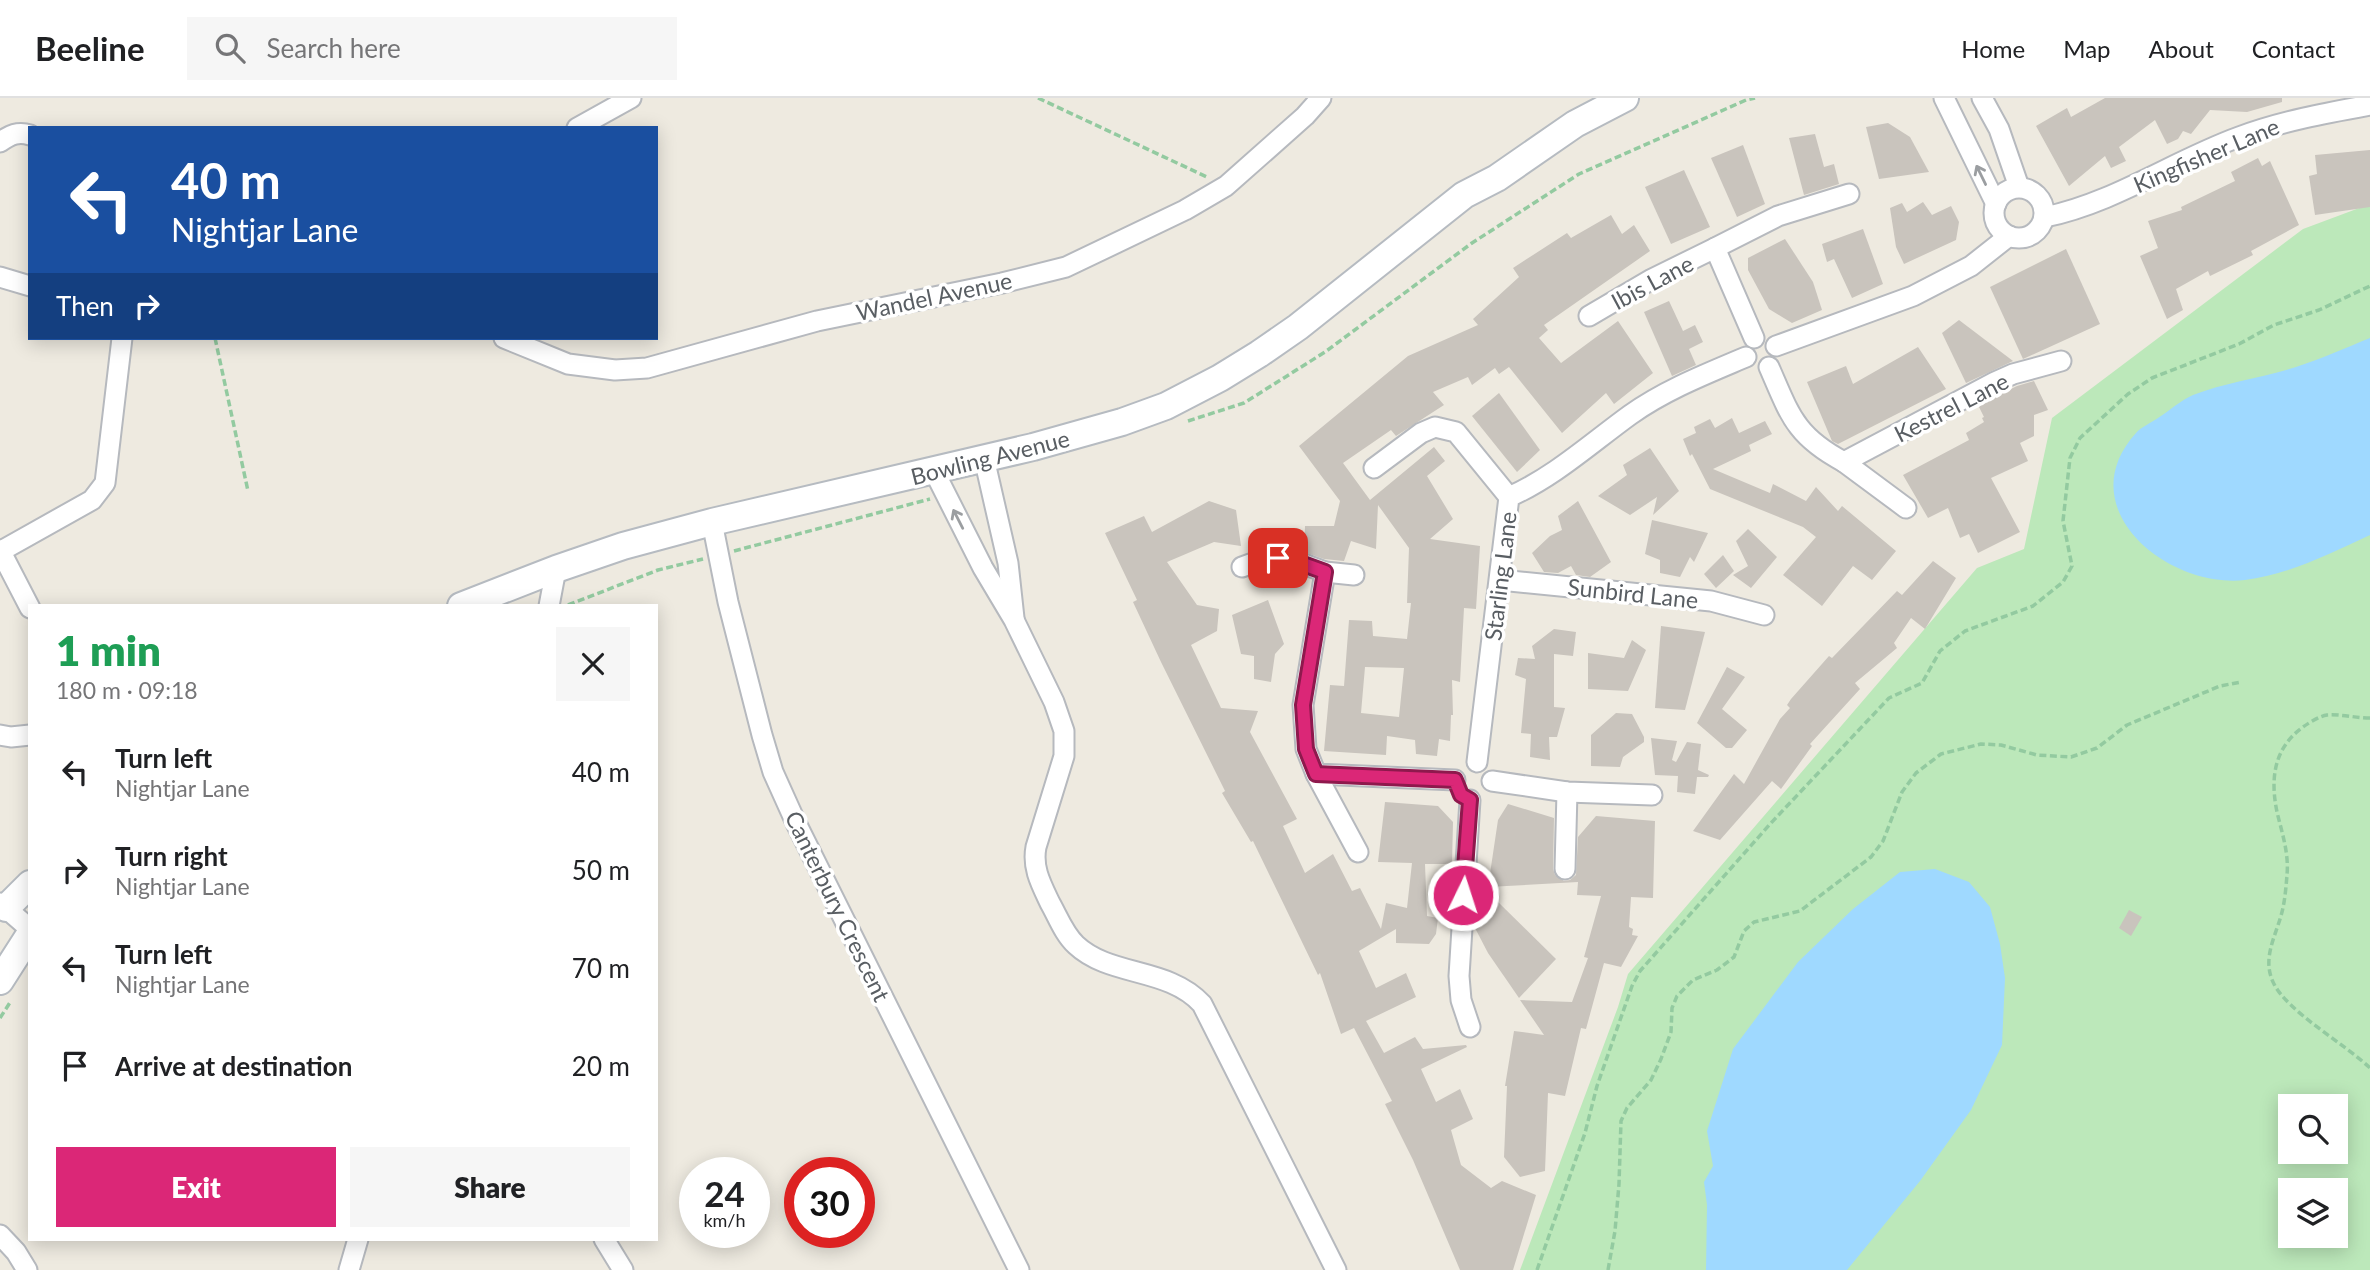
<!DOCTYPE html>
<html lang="en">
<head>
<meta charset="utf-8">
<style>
	body { margin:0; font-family:Lato,sans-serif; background:#f6f6f6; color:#202124; height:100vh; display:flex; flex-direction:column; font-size:26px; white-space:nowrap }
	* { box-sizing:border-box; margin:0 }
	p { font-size:23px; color:#757577 }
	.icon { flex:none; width:38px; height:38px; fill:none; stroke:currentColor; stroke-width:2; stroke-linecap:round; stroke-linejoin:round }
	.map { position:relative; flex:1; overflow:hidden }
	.panel { position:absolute; left:28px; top:506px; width:630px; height:637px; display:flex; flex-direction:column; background:#fff; border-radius:0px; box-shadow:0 4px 18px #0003 }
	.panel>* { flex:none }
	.banner { position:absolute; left:28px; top:28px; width:630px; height:214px; border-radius:0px; box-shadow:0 4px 18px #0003; background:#1a4fa0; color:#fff; overflow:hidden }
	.buttons { position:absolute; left:2278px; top:996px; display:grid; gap:14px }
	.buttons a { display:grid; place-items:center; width:70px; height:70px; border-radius:0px; background:#fff; box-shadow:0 4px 18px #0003; font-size:35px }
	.speed { position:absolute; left:679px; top:1059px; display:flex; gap:14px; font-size:35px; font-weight:700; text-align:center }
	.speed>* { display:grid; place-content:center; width:91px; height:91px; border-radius:50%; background:#fff; box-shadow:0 4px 18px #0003; line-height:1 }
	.speed small { font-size:18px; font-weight:400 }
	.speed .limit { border:10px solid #d22; background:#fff; color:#111 }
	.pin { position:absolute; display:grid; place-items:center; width:60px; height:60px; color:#fff; margin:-30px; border-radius:14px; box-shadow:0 4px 10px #0006 }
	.me { position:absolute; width:77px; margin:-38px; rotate:4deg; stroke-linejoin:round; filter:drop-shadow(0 0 5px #0008) }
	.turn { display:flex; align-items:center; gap:24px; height:147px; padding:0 28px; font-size:32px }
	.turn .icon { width:91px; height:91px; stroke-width:2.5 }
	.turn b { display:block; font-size:49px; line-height:60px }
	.then { display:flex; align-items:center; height:66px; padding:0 28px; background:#0003; gap:14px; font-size:26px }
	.round { display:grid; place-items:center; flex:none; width:74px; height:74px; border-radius:0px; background:#f6f6f6 }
	.head { display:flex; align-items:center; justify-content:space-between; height:119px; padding:0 28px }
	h1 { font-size:42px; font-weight:800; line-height:52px; color:#1e9e55 }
	.button { display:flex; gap:14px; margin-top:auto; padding:14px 28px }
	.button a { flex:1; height:80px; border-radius:0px; background:#db2777; color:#fff; font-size:28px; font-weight:800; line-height:80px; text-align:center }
	.button a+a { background:#f6f6f6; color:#202124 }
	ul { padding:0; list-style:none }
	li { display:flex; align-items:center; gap:21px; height:98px; padding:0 28px }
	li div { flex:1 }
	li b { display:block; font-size:26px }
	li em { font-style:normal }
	header { display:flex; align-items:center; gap:42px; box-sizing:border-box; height:98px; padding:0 35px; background:#fff; border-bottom:2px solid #e0e0e0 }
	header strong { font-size:33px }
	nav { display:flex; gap:38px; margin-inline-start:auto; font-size:24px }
	.search { width:490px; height:63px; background:#f6f6f6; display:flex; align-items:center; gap:18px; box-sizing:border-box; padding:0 24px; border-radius:0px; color:#757577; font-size:26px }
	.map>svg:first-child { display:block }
	.green { fill:#bce8ba; fill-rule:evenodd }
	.water { fill:#9fd9ff }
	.building { fill:#c9c4bd; fill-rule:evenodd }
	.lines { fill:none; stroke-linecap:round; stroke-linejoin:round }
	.minor-casing { stroke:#b6b9be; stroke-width:23 }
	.secondary-casing { stroke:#b6bbc1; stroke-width:30 }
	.path { stroke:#93caa0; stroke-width:3.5; stroke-dasharray:7 3.5; stroke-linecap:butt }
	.minor { stroke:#fff; stroke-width:19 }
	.secondary { stroke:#fff; stroke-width:26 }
	.oneway { stroke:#9b9ea1 }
	.route-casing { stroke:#8e194d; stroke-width:18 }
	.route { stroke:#db2777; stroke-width:12 }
	.labels { text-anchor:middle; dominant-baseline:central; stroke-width:7; stroke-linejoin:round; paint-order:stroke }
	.street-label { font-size:23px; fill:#595e63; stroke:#fff }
</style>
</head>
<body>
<header>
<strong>Beeline</strong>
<div class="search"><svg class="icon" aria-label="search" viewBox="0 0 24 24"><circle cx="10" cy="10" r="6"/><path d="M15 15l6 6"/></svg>Search here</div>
<nav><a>Home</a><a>Map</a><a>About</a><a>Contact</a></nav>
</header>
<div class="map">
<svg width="2370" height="1172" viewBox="0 0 2370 1172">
	<rect width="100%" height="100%" fill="#eeeae0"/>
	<path class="green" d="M 2370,106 L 2370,1172 L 1520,1172 L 1618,909 L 1628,876 L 1977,470 L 2024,451 L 2052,320 L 2303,131 ZM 2291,1008 L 2336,1008 L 2336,1054 L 2291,1054 ZM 2291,1092 L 2336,1092 L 2336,1138 L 2291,1138 Z"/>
	<g class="water">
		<path d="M 2370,240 L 2370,437 C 2331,455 2288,477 2245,482 C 2168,491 2068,410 2136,335 C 2141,329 2151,325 2158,320 C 2169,313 2181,302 2193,297 C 2226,284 2262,280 2296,269 C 2321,261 2345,250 2370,240 Z"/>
		<path d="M 1935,771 L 1969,784 L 1990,809 L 2000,846 L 2005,880 L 2002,947 L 1971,1012 L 1920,1083 L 1847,1172 L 1706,1172 L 1707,1107 L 1704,1084 L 1713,1068 L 1707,1033 L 1733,951 L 1798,864 L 1853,811 L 1900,774 Z"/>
	</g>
	<g class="building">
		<path d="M 2105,0 L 2282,0 L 2282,4 L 2247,14 L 2210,12 L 2191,36 L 2183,33 L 2178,41 L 2167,46 L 2155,22 L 2119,49 L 2126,63 L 2111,70 L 2105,58 L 2069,88 L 2036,28 L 2067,10 L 2071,19 Z"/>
		<path d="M 1888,25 L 1910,39 L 1929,74 L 1879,81 L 1866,29 Z"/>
		<path d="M 1815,36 L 1824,69 L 1834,66 L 1839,86 L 1804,97 L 1789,40 Z"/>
		<path d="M 1743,47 L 1765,106 L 1737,119 L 1711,60 Z"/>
		<path d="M 2370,52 L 2370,109 L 2315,117 L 2309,78 L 2317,76 L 2315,57 Z"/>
		<path d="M 2258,60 L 2262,68 L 2270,63 L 2299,127 L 2251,153 L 2253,157 L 2210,178 L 2208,173 L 2176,191 L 2183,212 L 2167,221 L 2140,158 L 2158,150 L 2148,123 L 2182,112 L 2181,109 L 2235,83 L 2231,74 Z"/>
		<path d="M 1684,72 L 1710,129 L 1671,146 L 1645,89 Z"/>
		<path d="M 1923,104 L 1932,117 L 1951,108 L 1959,124 L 1956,142 L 1904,166 L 1896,149 L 1890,110 L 1902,105 L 1907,114 Z"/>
		<path d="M 1611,117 L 1622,136 L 1634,127 L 1650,153 L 1544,227 L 1548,232 L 1539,240 L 1561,265 L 1618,223 L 1653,275 L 1614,306 L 1606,295 L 1562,335 L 1509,269 L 1499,276 L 1495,270 L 1472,287 L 1468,279 L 1433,294 L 1444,307 L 1396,338 L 1391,332 L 1343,365 L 1370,402 L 1434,349 L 1445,363 L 1427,378 L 1453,421 L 1430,441 L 1480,448 L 1476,511 L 1464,510 L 1460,584 L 1452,582 L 1453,617 L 1451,617 L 1450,643 L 1439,641 L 1437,658 L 1416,656 L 1415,642 L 1387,638 L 1386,657 L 1324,653 L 1330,587 L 1344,588 L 1349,522 L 1372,523 L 1373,538 L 1407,541 L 1411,505 L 1407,505 L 1409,450 L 1378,407 L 1376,451 L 1351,443 L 1344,463 L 1324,461 L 1304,454 L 1305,428 L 1334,428 L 1340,403 L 1299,348 L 1408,258 L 1478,227 L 1473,221 L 1519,179 L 1513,170 L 1567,135 L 1571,140 ZM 1365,569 L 1404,570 L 1399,619 L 1361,615 Z"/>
		<path d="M 1863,131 L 1883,186 L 1852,200 L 1834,161 L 1827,164 L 1822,146 Z"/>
		<path d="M 1785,141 L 1813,184 L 1822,212 L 1792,225 L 1769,211 L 1748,172 L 1748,160 Z"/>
		<path d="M 2066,151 L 2100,226 L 2023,261 L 1990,189 Z"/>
		<path d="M 1669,203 L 1683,233 L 1695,227 L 1703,244 L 1689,251 L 1696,267 L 1672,278 L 1644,214 Z"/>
		<path d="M 1959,222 L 2013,263 L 1966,285 L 1942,235 Z"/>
		<path d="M 1918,249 L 1946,291 L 1838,346 L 1832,343 L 1807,284 L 1846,268 L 1853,286 Z"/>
		<path d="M 2034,283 L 2048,312 L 2034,317 L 2034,338 L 2020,345 L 2028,363 L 1991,380 L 2020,434 L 1978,455 L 1969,436 L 1960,440 L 1948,410 L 1928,420 L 1903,377 L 1969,342 L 1966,335 L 1984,324 L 1982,320 L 1984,319 L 1978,307 L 2017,288 Z"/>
		<path d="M 1499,295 L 1540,352 L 1517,374 L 1472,318 Z"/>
		<path d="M 1732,320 L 1739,335 L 1765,323 L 1772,336 L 1749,347 L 1751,353 L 1713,371 L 1770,395 L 1773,386 L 1806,403 L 1816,389 L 1838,413 L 1842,408 L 1896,453 L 1872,482 L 1853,468 L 1822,508 L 1783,477 L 1816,439 L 1803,429 L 1710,391 L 1692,356 L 1690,358 L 1683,341 L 1696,335 L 1694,329 L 1710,321 L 1715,330 Z"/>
		<path d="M 1650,350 L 1679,393 L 1653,417 L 1657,399 L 1630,417 L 1598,398 L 1627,377 L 1623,367 Z"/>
		<path d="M 1209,403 L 1236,412 L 1241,448 L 1214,444 L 1167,464 L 1197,507 L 1219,511 L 1217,533 L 1191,547 L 1221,610 L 1258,613 L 1250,634 L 1297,721 L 1283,728 L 1305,775 L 1333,756 L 1352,793 L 1360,790 L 1381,831 L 1386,805 L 1407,810 L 1412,765 L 1378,764 L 1385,704 L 1438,708 L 1453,724 L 1452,766 L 1425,766 L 1427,818 L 1438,820 L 1436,836 L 1429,846 L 1396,845 L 1396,831 L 1359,853 L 1376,890 L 1406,875 L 1416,899 L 1366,923 L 1384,955 L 1415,939 L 1423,951 L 1466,947 L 1467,949 L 1421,971 L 1436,1004 L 1460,991 L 1473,1021 L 1451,1032 L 1461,1067 L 1491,1090 L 1502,1083 L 1536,1097 L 1513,1172 L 1460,1172 L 1413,1062 L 1385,1006 L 1392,1003 L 1354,930 L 1341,936 L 1320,875 L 1318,877 L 1253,743 L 1251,744 L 1222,695 L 1225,693 L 1161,564 L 1133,504 L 1137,502 L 1105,435 L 1144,418 L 1152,434 Z"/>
		<path d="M 1578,403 L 1611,464 L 1590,479 L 1576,477 L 1571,468 L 1558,475 L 1544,474 L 1532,455 L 1550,438 L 1562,432 L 1558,418 Z"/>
		<path d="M 1652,422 L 1708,435 L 1694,464 L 1690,459 L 1680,479 L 1660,475 L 1660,462 L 1645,456 Z"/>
		<path d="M 1748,431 L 1777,459 L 1751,490 L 1733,477 L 1748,468 L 1736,443 Z"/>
		<path d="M 1723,457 L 1734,473 L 1716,490 L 1704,476 Z"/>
		<path d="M 1933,463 L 1956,480 L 1925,531 L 1911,520 L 1894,545 L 1897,550 L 1855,585 L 1860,591 L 1810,646 L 1812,648 L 1781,691 L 1772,683 L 1720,742 L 1693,733 L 1734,676 L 1744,686 L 1780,621 L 1790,610 L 1787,607 L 1791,601 L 1829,558 L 1832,560 L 1897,493 L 1902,497 Z"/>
		<path d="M 1268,502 L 1284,546 L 1275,556 L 1271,584 L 1254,581 L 1254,558 L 1241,556 L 1232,517 Z"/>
		<path d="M 1661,528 L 1705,534 L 1685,612 L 1655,610 Z"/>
		<path d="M 1554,531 L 1576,534 L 1573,558 L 1554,556 L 1554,609 L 1565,610 L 1557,639 L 1549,639 L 1550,662 L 1530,659 L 1531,636 L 1521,635 L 1526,581 L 1515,577 L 1518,560 L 1535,561 L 1532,548 Z"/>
		<path d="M 1632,542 L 1646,552 L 1628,593 L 1588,591 L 1588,555 L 1624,560 Z"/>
		<path d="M 1727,569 L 1745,579 L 1722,611 L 1747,632 L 1732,650 L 1726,650 L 1697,625 Z"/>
		<path d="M 1616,615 L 1632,616 L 1644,639 L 1644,644 L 1623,659 L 1620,669 L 1591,668 L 1591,637 Z"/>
		<path d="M 1651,640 L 1677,643 L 1672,662 L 1676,664 L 1687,644 L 1701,646 L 1698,672 L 1709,677 L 1708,679 L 1697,679 L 1695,696 L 1677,694 L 1678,678 L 1655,677 Z"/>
		<path d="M 1508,706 L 1554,720 L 1553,771 L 1555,777 L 1564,783 L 1570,782 L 1576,777 L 1578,739 L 1596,718 L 1655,723 L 1653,800 L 1631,799 L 1629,829 L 1633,831 L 1632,837 L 1638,838 L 1621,869 L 1604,865 L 1586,931 L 1581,930 L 1565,998 L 1548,995 L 1545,1073 L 1520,1079 L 1504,1059 L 1507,988 L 1505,988 L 1514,933 L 1544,937 L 1520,902 L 1572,904 L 1588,860 L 1584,859 L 1601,798 L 1577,797 L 1578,784 L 1488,789 L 1498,722 Z"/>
		<path d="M 1497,803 L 1556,861 L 1519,900 L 1488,855 L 1475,830 Z"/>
		<path d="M 2129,812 L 2142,819 L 2131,838 L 2119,830 Z"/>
	</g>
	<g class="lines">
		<g class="minor-casing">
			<g id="minor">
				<path d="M 1944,0 L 1996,106"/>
				<path d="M 1982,0 L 1999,31 L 2019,89"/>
				<path d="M 577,30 L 631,0"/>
				<path d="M 0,44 C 10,37 18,33 30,37"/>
				<circle cx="2019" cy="115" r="25"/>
				<path d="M 2045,119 C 2114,105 2173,63 2239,39 C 2282,23 2326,15 2370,7"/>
				<path d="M 0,179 L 30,188"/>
				<path d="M 1589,218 L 1652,181 L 1715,150"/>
				<path d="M 504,240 L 568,266 L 615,272 L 647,270 L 817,223 L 1002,185 L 1066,169 L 1185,112 L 1226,88 L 1305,18 L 1321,0"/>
				<path d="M 1754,240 L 1715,150 L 1778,118 L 1849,96"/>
				<path d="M 1776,248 L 1913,198 L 1971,168 L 2009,138"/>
				<path d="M 1769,269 C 1790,317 1795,338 1844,364"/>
				<path d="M 984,360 L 1008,465 L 1014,520"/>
				<path d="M 1374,370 L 1421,335 L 1435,329 L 1456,334 L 1509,399"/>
				<path d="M 934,373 L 983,470 L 1014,522 L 1054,604 L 1064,633 L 1064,658 L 1036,749 C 1032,770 1041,786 1050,805 C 1058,819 1064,836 1076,847 C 1110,879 1168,869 1202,906 L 1336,1172"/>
				<path d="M 1906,410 L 1844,364 L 1995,284 L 2013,276 L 2061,263"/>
				<path d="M 712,424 L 728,504 L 762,637 L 773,674 L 796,725 L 1019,1172"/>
				<path d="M 0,452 L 30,510"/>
				<path d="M 1,453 L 92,402 L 105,385 L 122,240"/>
				<path d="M 1242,469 C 1276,455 1291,461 1325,474 L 1303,607 L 1306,651 L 1316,676 L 1455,682"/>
				<path d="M 1325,474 L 1354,477"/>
				<path d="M 1500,482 L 1711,503 L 1764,517"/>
				<path d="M 549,508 L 556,471"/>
				<path d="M 0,637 L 11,639 L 30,637"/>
				<path d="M 1477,664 L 1509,399 C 1554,379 1590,346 1630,317 C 1665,292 1706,276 1746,259"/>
				<path d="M 1316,676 L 1358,754"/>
				<path d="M 1492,683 L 1567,694 L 1652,697"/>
				<path d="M 1565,771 L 1567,694"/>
				<path d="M 0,805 L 30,831"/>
				<path d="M 1470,929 L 1461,902 L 1459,878 L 1470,702"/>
				<path d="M 0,1137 L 16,1154 L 27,1172"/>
				<path d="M 604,1141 L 623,1172"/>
				<path d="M 349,1172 L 358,1141"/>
			</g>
		</g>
		<g class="secondary-casing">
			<g id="secondary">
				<path d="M 461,508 L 556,471 L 623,448 L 712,424 L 1033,349 L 1122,324 L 1166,308 L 1220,280 L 1259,256 L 1298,229 L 1464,97 L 1497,80 L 1575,26 L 1625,0"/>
				<path d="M 6,810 L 30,786"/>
				<path d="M 0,883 L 30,836"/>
			</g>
		</g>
		<g class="path">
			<path d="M 1038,0 L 1207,79"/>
			<path d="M 215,240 L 248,393"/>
			<path d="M 1188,323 L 1244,305 L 1325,254 L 1472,145 L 1579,76 L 1746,2 L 1755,0"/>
			<path d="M 734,453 L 930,401"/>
			<path d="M 568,507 L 658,472 L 703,461"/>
			<path d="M 2370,620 C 2356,620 2341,616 2327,617 C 2320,618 2310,624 2303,629 C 2274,650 2270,680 2277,714 C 2282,735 2289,755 2287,777 C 2286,789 2285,802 2282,814 C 2276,838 2261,861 2274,886 C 2288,914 2345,946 2370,970"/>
			<path d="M 0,920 L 11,903"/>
			<path d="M 1537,1172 L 1585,1035 L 1597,988 L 1632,888 L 1640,873 L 1771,725 L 1889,600 L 1922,585 L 1940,553 L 1965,533 L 2033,508 L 2063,484 L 2072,468 L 2063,423 L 2070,360 L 2080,340 L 2128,296 L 2152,280 L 2239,246 L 2274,227 L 2319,212 L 2370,188"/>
			<path d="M 1608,1172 L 1615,1133 L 1619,1086 L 1621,1023 L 1627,1010 L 1651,982 L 1661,961 L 1671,934 L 1672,910 L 1677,898 L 1693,882 L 1717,872 L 1734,859 L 1744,833 L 1754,824 L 1800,813 L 1871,759 L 1883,743 L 1902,694 L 1916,675 L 1941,656 L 1981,646 L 2001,647 L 2037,657 L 2071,659 L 2097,650 L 2127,627 L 2220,588 L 2241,584"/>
		</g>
		<use href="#minor" class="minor"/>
		<use href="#secondary" class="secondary"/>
	</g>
	<defs><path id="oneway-shaft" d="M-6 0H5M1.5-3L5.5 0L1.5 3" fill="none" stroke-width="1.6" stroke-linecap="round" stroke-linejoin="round" transform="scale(1.75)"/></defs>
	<g class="oneway">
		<use href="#oneway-shaft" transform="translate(1981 77) rotate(-116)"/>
		<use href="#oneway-shaft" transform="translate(958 421) rotate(-117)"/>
	</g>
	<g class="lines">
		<g class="route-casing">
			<path id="route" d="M 1278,460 L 1303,466 L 1325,474 L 1303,607 L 1306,651 L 1316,676 L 1455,682 L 1461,697 L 1470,702 L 1463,797"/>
		</g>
		<use href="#route" class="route"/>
	</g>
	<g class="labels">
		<g class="street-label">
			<text transform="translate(2206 57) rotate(-23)">Kingfisher Lane</text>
			<text transform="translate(1652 184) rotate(-28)">Ibis Lane</text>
			<text transform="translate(934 198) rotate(-12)">Wandel Avenue</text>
			<text transform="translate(1951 309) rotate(-27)">Kestrel Lane</text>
			<text transform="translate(990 359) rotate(-14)">Bowling Avenue</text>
			<text transform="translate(1500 478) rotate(-83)">Starling Lane</text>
			<text transform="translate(1633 495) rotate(6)">Sunbird Lane</text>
			<text transform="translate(838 808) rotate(64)">Canterbury Crescent</text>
		</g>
	</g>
</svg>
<div class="buttons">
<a><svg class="icon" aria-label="search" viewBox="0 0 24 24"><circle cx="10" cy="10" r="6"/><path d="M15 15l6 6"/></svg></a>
<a><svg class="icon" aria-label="layers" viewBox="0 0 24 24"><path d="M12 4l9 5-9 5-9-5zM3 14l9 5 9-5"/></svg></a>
</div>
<div class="speed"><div>24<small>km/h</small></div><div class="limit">30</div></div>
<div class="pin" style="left:1278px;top:460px;background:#d93025"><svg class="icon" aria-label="arrive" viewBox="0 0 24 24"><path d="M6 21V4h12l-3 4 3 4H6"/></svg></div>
<svg class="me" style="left:1463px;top:797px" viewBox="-20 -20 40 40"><circle r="17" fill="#db2777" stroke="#fff" stroke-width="3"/><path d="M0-11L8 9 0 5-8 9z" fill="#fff"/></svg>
<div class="banner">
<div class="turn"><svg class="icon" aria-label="left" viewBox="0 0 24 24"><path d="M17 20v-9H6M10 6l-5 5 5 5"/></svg><div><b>40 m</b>Nightjar Lane</div></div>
<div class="then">Then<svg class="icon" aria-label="right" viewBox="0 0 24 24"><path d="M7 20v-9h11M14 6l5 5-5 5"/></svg></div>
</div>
<section class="panel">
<div class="head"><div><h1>1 min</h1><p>180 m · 09:18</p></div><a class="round"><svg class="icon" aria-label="close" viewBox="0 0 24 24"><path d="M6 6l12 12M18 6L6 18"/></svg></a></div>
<ul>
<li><svg class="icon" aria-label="left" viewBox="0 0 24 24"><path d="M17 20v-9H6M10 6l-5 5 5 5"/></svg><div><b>Turn left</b><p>Nightjar Lane</p></div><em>40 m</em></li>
<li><svg class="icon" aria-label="right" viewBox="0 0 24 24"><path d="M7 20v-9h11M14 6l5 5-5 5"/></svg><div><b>Turn right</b><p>Nightjar Lane</p></div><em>50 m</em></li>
<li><svg class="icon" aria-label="left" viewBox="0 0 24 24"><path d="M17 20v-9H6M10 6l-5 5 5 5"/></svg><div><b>Turn left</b><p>Nightjar Lane</p></div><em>70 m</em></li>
<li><svg class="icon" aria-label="arrive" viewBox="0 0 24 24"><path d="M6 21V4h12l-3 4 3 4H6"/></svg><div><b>Arrive at destination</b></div><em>20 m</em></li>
</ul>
<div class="button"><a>Exit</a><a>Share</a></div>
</section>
</div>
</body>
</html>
